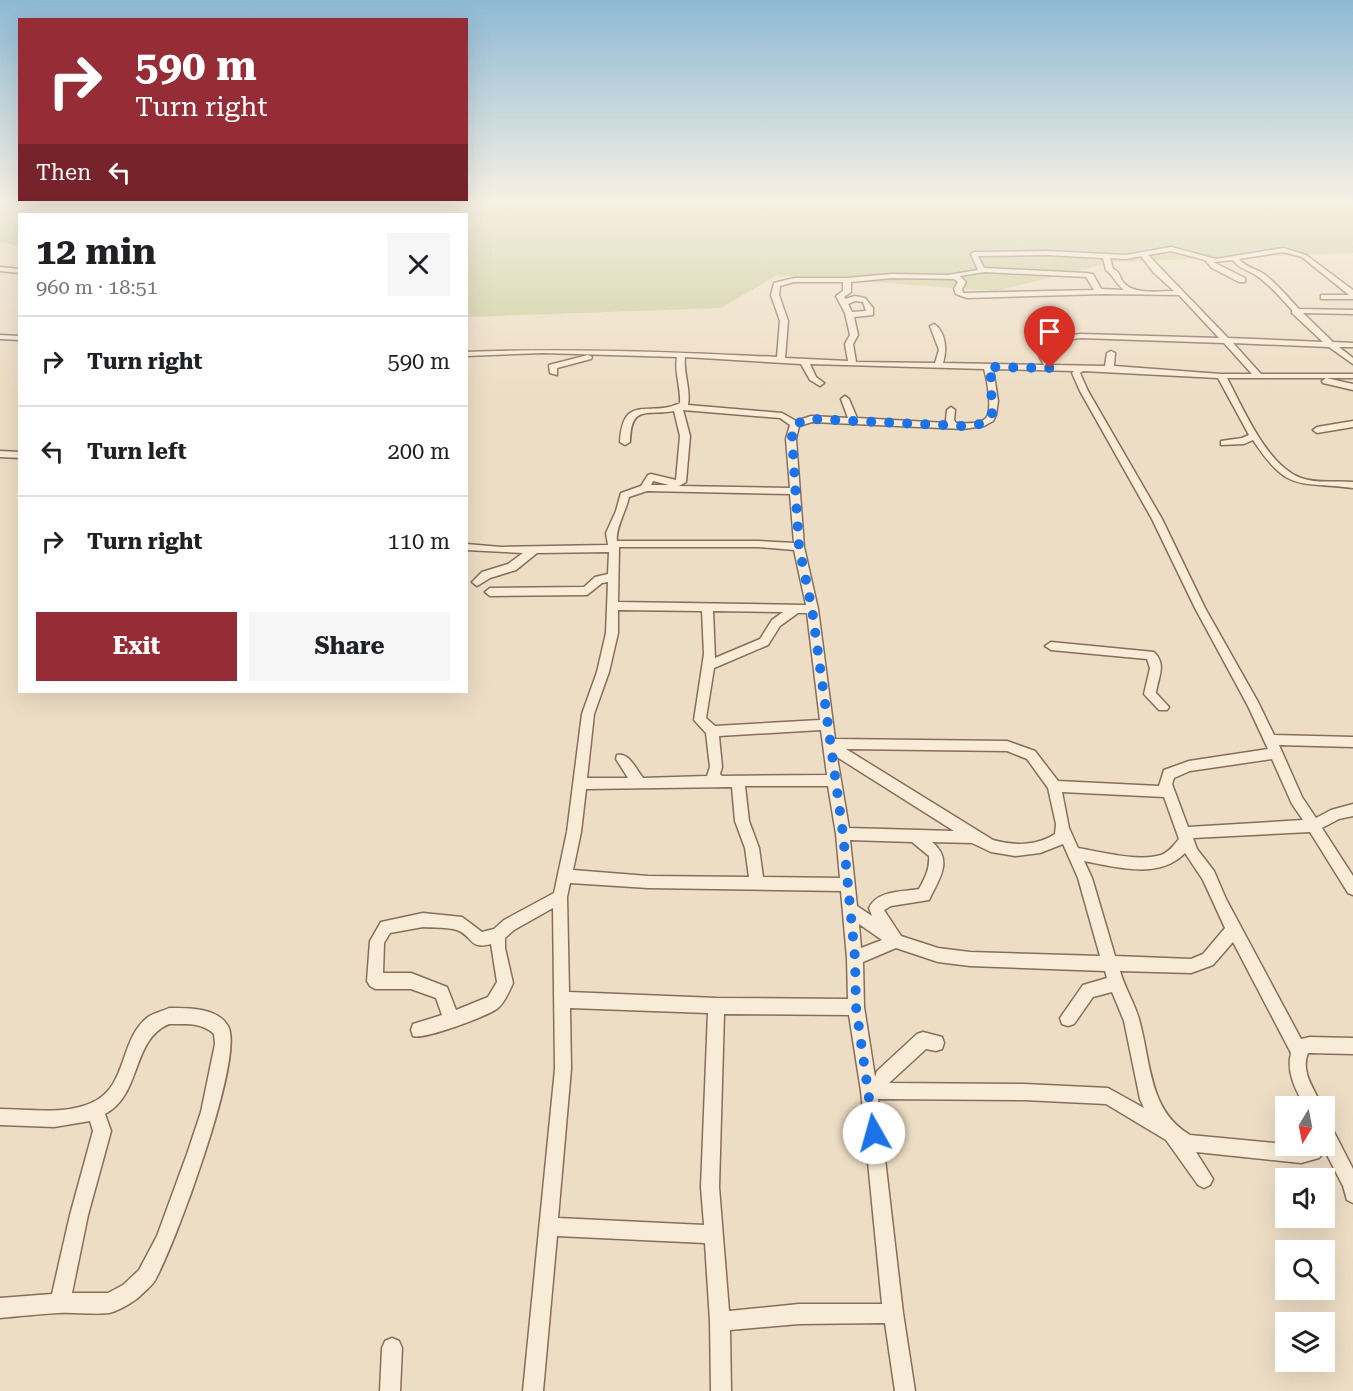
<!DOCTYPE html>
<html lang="en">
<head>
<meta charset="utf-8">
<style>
	body { margin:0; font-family:"Roboto Serif",serif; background:#f6f6f6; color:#202124; height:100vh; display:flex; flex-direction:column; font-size:22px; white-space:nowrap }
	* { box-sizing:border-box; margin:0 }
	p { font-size:20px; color:#757577 }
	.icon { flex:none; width:33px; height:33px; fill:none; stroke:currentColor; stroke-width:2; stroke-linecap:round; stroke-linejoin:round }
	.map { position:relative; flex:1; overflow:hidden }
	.details { position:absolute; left:18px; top:213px; width:450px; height:480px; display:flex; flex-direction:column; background:#fff; border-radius:0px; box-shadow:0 6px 24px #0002 }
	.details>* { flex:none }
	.top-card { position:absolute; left:18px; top:18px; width:450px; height:183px; border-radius:0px; box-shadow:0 6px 24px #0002; background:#952c36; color:#fff; overflow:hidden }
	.needle { width:39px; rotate:190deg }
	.controls { position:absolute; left:1275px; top:1096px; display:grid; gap:12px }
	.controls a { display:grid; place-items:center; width:60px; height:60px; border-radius:0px; background:#fff; box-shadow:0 6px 24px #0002; font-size:30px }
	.pin { position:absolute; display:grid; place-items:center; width:51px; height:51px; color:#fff; margin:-62px -26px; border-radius:50% 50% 50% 0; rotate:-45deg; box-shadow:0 0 6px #0007 }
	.pin .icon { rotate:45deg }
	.me { position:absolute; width:66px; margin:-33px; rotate:353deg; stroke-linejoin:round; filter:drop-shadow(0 0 4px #0008) }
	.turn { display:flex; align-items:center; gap:21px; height:126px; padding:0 18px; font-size:27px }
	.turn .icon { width:78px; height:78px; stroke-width:2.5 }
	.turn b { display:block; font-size:42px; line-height:51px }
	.then { display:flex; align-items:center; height:57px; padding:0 18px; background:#0003; gap:12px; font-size:22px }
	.round { display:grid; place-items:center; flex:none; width:63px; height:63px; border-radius:0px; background:#f6f6f6 }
	.head { display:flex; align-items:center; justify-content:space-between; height:102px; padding:0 18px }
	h1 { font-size:36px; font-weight:700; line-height:45px }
	.button { display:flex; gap:12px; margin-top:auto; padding:12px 18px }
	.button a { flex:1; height:69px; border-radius:0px; background:#952c36; color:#fff; font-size:24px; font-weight:700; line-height:69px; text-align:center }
	.button a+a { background:#f6f6f6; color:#202124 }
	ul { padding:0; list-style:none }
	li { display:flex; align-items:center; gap:18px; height:90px; padding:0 18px; border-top:2px solid #e0e0e0 }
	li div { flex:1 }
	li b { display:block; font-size:22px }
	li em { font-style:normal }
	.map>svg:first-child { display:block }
	.green { fill:#cacb98 }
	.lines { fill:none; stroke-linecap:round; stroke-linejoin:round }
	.river { fill:#a5c0b6; fill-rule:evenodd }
	.minor-casing { stroke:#876e5a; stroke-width:3 }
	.minor { fill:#f8ebd7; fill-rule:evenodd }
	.route { stroke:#1a73e8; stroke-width:10; stroke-dasharray:0 18 }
</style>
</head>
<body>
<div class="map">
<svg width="1353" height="1391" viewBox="0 0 1353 1391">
	<rect width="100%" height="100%" fill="#edddc4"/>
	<path class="green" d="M 0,199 L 1353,199 L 1353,253 L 1113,262 L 996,291 L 777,275 L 721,308 L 467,317 L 466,214 L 20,214 L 19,246 L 0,242 Z"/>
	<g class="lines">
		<path class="river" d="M 0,200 L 40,200 L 32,205 L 0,206 Z"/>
		<g class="minor-casing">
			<g id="minor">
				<path d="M 1171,247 L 1216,259 L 1283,248 L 1306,255 L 1353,290 L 1353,299 L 1321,299 L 1321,295 L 1349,295 L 1302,257 L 1283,252 L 1239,259 C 1245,267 1257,269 1264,274 C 1277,284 1288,297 1299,309 L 1353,310 L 1353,314 L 1303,313 L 1333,342 L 1353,343 L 1353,347 L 1339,347 L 1353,358 L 1353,364 L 1329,347 L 1233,343 L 1261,374 L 1353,374 L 1353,378 L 1326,378 L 1353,384 L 1353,390 L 1323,383 L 1322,381 L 1326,378 L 1227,378 C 1243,408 1267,466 1301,478 C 1317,484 1337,480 1353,482 L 1353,488 C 1297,481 1288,493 1253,440 L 1244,444 L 1221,445 L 1221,441 L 1242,438 L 1249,435 L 1218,378 L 1083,371 L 1080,373 L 1088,391 L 1162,519 L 1205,608 L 1258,702 L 1274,735 L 1353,737 L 1353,747 L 1279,745 L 1302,797 L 1316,818 L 1331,810 L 1353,804 L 1353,816 L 1339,819 L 1322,828 L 1353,876 L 1353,895 L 1348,893 L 1310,832 L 1193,838 L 1197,849 L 1214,871 L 1226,899 L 1301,1039 L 1310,1037 L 1353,1038 L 1353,1054 L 1308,1053 C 1300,1073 1315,1089 1322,1107 L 1305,1107 C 1296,1090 1286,1073 1291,1053 L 1233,942 L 1213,965 L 1191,973 L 1120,971 C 1125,989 1136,1005 1140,1023 C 1151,1064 1149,1111 1190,1135 L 1286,1144 L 1286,1146 L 1324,1146 L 1324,1131 L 1328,1129 L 1334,1132 L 1353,1169 L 1353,1203 L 1347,1200 L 1343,1186 L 1325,1151 L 1319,1158 L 1301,1163 L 1196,1152 L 1213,1179 L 1210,1185 L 1204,1188 L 1198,1185 L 1166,1140 L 1106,1104 L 1024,1100 L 878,1099 L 903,1313 L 915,1391 L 895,1391 L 885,1323 L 799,1324 L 730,1330 L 731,1391 L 711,1391 L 710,1321 L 705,1243 L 557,1236 L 543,1391 L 523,1391 L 555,1069 L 553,908 L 514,930 L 505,938 L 505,948 L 513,983 C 510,990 504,1003 498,1008 C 488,1016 424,1040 413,1036 L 411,1030 L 413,1024 L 442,1015 L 436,998 L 411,989 L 375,989 L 370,986 L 367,981 L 370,941 L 381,922 L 423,913 L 462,917 L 482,932 L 494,929 L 504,920 L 554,893 L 567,832 L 582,714 L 597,672 L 606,633 L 608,582 L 602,583 L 587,595 L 490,596 L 485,592 L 490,588 L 584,587 L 595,577 L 608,574 L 609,552 L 537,553 L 516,570 L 490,578 L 477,586 L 472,582 L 482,572 L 508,564 L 523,553 L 466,550 L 466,544 L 501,547 L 608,545 L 606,533 L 616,511 L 621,493 L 641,486 L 648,475 L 651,474 L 676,480 L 680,436 L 674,411 C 646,416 631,404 630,442 L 625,445 L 620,442 C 623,392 650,418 680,403 C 681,387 674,372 677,357 L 543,353 L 466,356 L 466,352 C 571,348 673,352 777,357 L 780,321 L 771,295 L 774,283 L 794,278 L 847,278 L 892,274 L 948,275 L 978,270 L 971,254 L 974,252 L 1047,251 L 1126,255 ZM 1171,251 L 1205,260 L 1212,268 L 1239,282 L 1245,282 L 1245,278 L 1213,262 L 1233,260 C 1239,269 1249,270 1257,276 C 1270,285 1281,298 1292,310 L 1292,313 L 1323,342 L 1228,338 L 1148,255 ZM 1047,255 L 1103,258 L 1106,270 C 1114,276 1116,284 1124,290 L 1101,289 L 1093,274 L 1086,273 L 984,268 L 978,256 ZM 1141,256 L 1154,273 L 1174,291 C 1159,291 1135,295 1124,283 C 1119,278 1121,272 1113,269 L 1110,258 L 1126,259 ZM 985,272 L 1086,277 L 1094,290 L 963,293 L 962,289 L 966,282 L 960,276 ZM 892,278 L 954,279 L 958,282 L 954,289 L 956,294 L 967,298 L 1104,294 L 1179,295 L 1219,338 L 1081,334 L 1032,339 L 1031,341 L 1044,365 L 943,363 C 947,350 946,332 934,324 L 930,326 L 939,350 L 935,363 L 856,362 L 853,344 L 858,335 L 854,317 L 873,315 L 873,308 L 865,298 L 855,296 L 845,299 L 844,297 L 851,292 L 851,282 ZM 794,282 L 843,282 L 843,291 L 836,296 L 845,313 L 850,335 L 845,344 L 848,361 L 785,358 L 788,321 L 779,295 L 780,286 ZM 855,301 L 863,302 L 866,311 L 852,312 L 848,304 ZM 1081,338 L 1224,343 L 1252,374 L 1221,374 L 1114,366 L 1115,353 L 1111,351 L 1107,353 L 1105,366 L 1053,365 L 1040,343 ZM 685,357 L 801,364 L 810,380 L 820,386 L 824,383 L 816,377 L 810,364 L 984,369 C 987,379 993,410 986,418 C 979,425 965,423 956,423 L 954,420 L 955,410 L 951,407 L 947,410 L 946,420 L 947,423 L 857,418 L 849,399 L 845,396 L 841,399 L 848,418 L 811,416 L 796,421 L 782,413 L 688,405 C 691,389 683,373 685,357 ZM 993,369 L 1074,371 L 1072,373 L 1080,391 L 1152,519 L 1195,608 L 1248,706 L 1268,749 L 1189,761 L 1164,770 L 1159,786 L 1058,781 L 1035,751 L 1007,741 L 835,739 L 818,609 L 804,547 L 796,439 L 799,426 L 812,422 L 963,429 L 984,426 L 993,421 L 996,415 L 998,401 ZM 683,410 L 780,418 L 790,425 L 786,439 L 790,488 L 679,486 L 686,482 L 690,436 ZM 653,481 L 669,485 L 651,485 ZM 647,491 L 790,494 L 794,543 L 758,541 L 617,541 C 615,529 626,511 629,497 ZM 619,547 L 758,547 L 794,550 L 806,605 L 618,602 ZM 618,610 L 702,611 L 704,654 L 694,720 L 706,733 L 710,767 L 707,776 L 643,778 C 636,769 629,752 617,755 L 616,759 L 628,778 L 587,778 L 594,714 L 609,672 L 618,633 ZM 713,611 L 783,612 L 772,620 L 760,639 L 715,658 ZM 798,613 L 807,613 L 820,720 L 715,726 L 706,718 L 714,668 L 768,645 L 780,626 ZM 821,730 L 827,775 L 722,776 L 720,774 L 722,767 L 719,736 ZM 846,749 L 1007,751 L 1027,759 L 1048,788 L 1056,824 L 1055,834 C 1037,846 1013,846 993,840 ZM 837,757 L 954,831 L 849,828 ZM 1272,759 L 1292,804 L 1303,820 L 1188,827 L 1172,784 L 1174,778 L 1190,771 ZM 745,786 L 828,786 L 836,834 L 840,878 L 763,877 L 759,848 L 749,821 ZM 732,787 L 735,821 L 745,848 L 749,877 L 648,876 L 573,870 L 581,832 L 586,789 ZM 1062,792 L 1164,797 L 1179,839 C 1174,845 1169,852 1161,855 C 1139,862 1101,852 1078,848 L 1069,828 ZM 850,840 L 912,842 L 929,856 C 930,869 925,878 919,889 C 903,892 877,890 869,908 L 872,916 L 857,906 ZM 932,842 L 972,843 L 991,852 L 1015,856 L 1040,853 L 1063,844 L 1078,878 L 1100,956 L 970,952 L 938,948 L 901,936 L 884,910 L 891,906 L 929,900 C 939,879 954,860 932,842 ZM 1185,853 L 1203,880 L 1225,928 L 1203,954 L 1191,959 L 1115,956 L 1092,878 L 1084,861 C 1116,867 1159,880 1185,853 ZM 570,883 L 648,888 L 841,891 L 847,958 L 848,999 L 716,998 L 569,992 L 567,897 ZM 859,924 L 882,940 L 861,948 ZM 423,927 C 434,928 447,927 457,930 C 473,936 469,950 491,944 L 497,982 L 488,997 L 456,1010 L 447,987 L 411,973 L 383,973 L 384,943 L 390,933 ZM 896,948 L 938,962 L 970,966 L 1105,971 L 1107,978 L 1083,985 L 1060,1018 L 1062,1024 L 1068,1026 L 1074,1024 L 1093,997 L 1112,992 L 1124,1021 L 1140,1099 L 1144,1108 L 1108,1088 L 1024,1084 L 889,1083 L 926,1049 L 936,1051 L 942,1049 L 944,1043 L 942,1037 L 923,1032 L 917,1034 L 877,1071 L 875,1077 L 864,1007 L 863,962 ZM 570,1008 L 708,1013 L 701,1187 L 704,1225 L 558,1218 L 571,1069 ZM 724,1014 L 849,1015 L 861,1091 L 882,1304 L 799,1304 L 729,1311 L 719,1187 Z"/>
				<path d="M 0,267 L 20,269 L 20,273 L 0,271 Z"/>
				<path d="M 0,335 L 20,336 L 20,340 L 0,339 Z"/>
				<path d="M 588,355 L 592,357 L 591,359 L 557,368 L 557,375 L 550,373 L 549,365 Z"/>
				<path d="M 1353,421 L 1353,427 L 1317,433 L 1313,430 L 1317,427 Z"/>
				<path d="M 0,451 L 20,452 L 20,458 L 0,457 Z"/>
				<path d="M 1051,642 L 1154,652 C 1167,665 1158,677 1156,693 L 1169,707 L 1167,710 L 1159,710 L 1144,694 L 1150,668 L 1147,659 L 1051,650 L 1045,646 Z"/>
				<path d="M 169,1008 C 187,1008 217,1007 228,1026 C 245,1056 174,1249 154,1282 C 150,1287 143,1293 138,1298 C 131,1303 118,1311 109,1313 C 93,1315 75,1312 59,1313 C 39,1314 20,1316 0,1318 L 0,1298 L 52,1294 L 70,1215 L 93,1131 L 90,1121 L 54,1127 L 0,1125 L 0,1109 C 29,1109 64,1115 91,1103 C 128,1088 119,1039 148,1017 C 154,1013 163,1011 169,1008 ZM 169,1024 C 185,1024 202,1022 214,1034 L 215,1044 L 201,1112 L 187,1154 L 157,1236 L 139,1270 L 123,1285 L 108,1293 L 72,1293 L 88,1215 L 111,1131 L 105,1114 C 142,1095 131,1040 169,1024 Z"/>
				<path d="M 392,1338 L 399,1341 L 402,1348 L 400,1391 L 380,1391 L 382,1348 L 385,1341 Z"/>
			</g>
		</g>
		<use href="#minor" class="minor"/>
	</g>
	<linearGradient id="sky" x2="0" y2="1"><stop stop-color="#8db9d4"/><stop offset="0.51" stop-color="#f7f0e4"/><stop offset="1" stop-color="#f7f0e4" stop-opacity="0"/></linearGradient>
	<rect width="1353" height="394" fill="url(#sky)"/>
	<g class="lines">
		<path class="route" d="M 874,1133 L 856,1007 L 855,958 L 843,834 L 812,609 L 799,547 L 792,435 L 795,424 L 811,419 L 963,426 C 973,426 986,425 992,415 L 991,378 L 988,367 L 1050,368"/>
	</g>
</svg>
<div class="controls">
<a><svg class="needle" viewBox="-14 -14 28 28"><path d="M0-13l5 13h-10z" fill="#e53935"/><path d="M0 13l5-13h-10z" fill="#757577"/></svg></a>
<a><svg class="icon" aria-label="sound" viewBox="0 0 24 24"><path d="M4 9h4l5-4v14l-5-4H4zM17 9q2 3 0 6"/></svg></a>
<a><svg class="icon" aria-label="search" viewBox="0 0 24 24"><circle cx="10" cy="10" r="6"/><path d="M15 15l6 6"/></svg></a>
<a><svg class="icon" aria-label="layers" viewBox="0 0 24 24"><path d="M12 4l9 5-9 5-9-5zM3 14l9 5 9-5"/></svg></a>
</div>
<div class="pin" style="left:1050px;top:368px;background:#d93025"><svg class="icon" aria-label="arrive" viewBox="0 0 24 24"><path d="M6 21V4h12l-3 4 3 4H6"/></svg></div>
<svg class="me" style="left:874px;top:1133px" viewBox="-20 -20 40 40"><circle r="19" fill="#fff"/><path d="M0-13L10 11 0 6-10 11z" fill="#1a73e8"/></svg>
<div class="top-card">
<div class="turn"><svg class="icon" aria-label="right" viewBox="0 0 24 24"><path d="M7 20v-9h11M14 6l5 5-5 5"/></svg><div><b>590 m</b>Turn right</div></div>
<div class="then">Then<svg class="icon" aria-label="left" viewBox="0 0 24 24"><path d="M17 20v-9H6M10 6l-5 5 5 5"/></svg></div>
</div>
<section class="details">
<div class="head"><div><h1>12 min</h1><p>960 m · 18:51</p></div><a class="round"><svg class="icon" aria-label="close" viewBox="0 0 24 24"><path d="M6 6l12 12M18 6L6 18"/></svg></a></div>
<ul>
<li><svg class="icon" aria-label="right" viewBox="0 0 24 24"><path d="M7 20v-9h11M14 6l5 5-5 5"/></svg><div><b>Turn right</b></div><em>590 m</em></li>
<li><svg class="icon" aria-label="left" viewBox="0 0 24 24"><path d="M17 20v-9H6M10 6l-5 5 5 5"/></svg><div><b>Turn left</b></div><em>200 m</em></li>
<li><svg class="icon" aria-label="right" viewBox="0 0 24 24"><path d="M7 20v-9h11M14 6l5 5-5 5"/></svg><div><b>Turn right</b></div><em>110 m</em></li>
</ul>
<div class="button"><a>Exit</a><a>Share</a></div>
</section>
</div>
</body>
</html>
